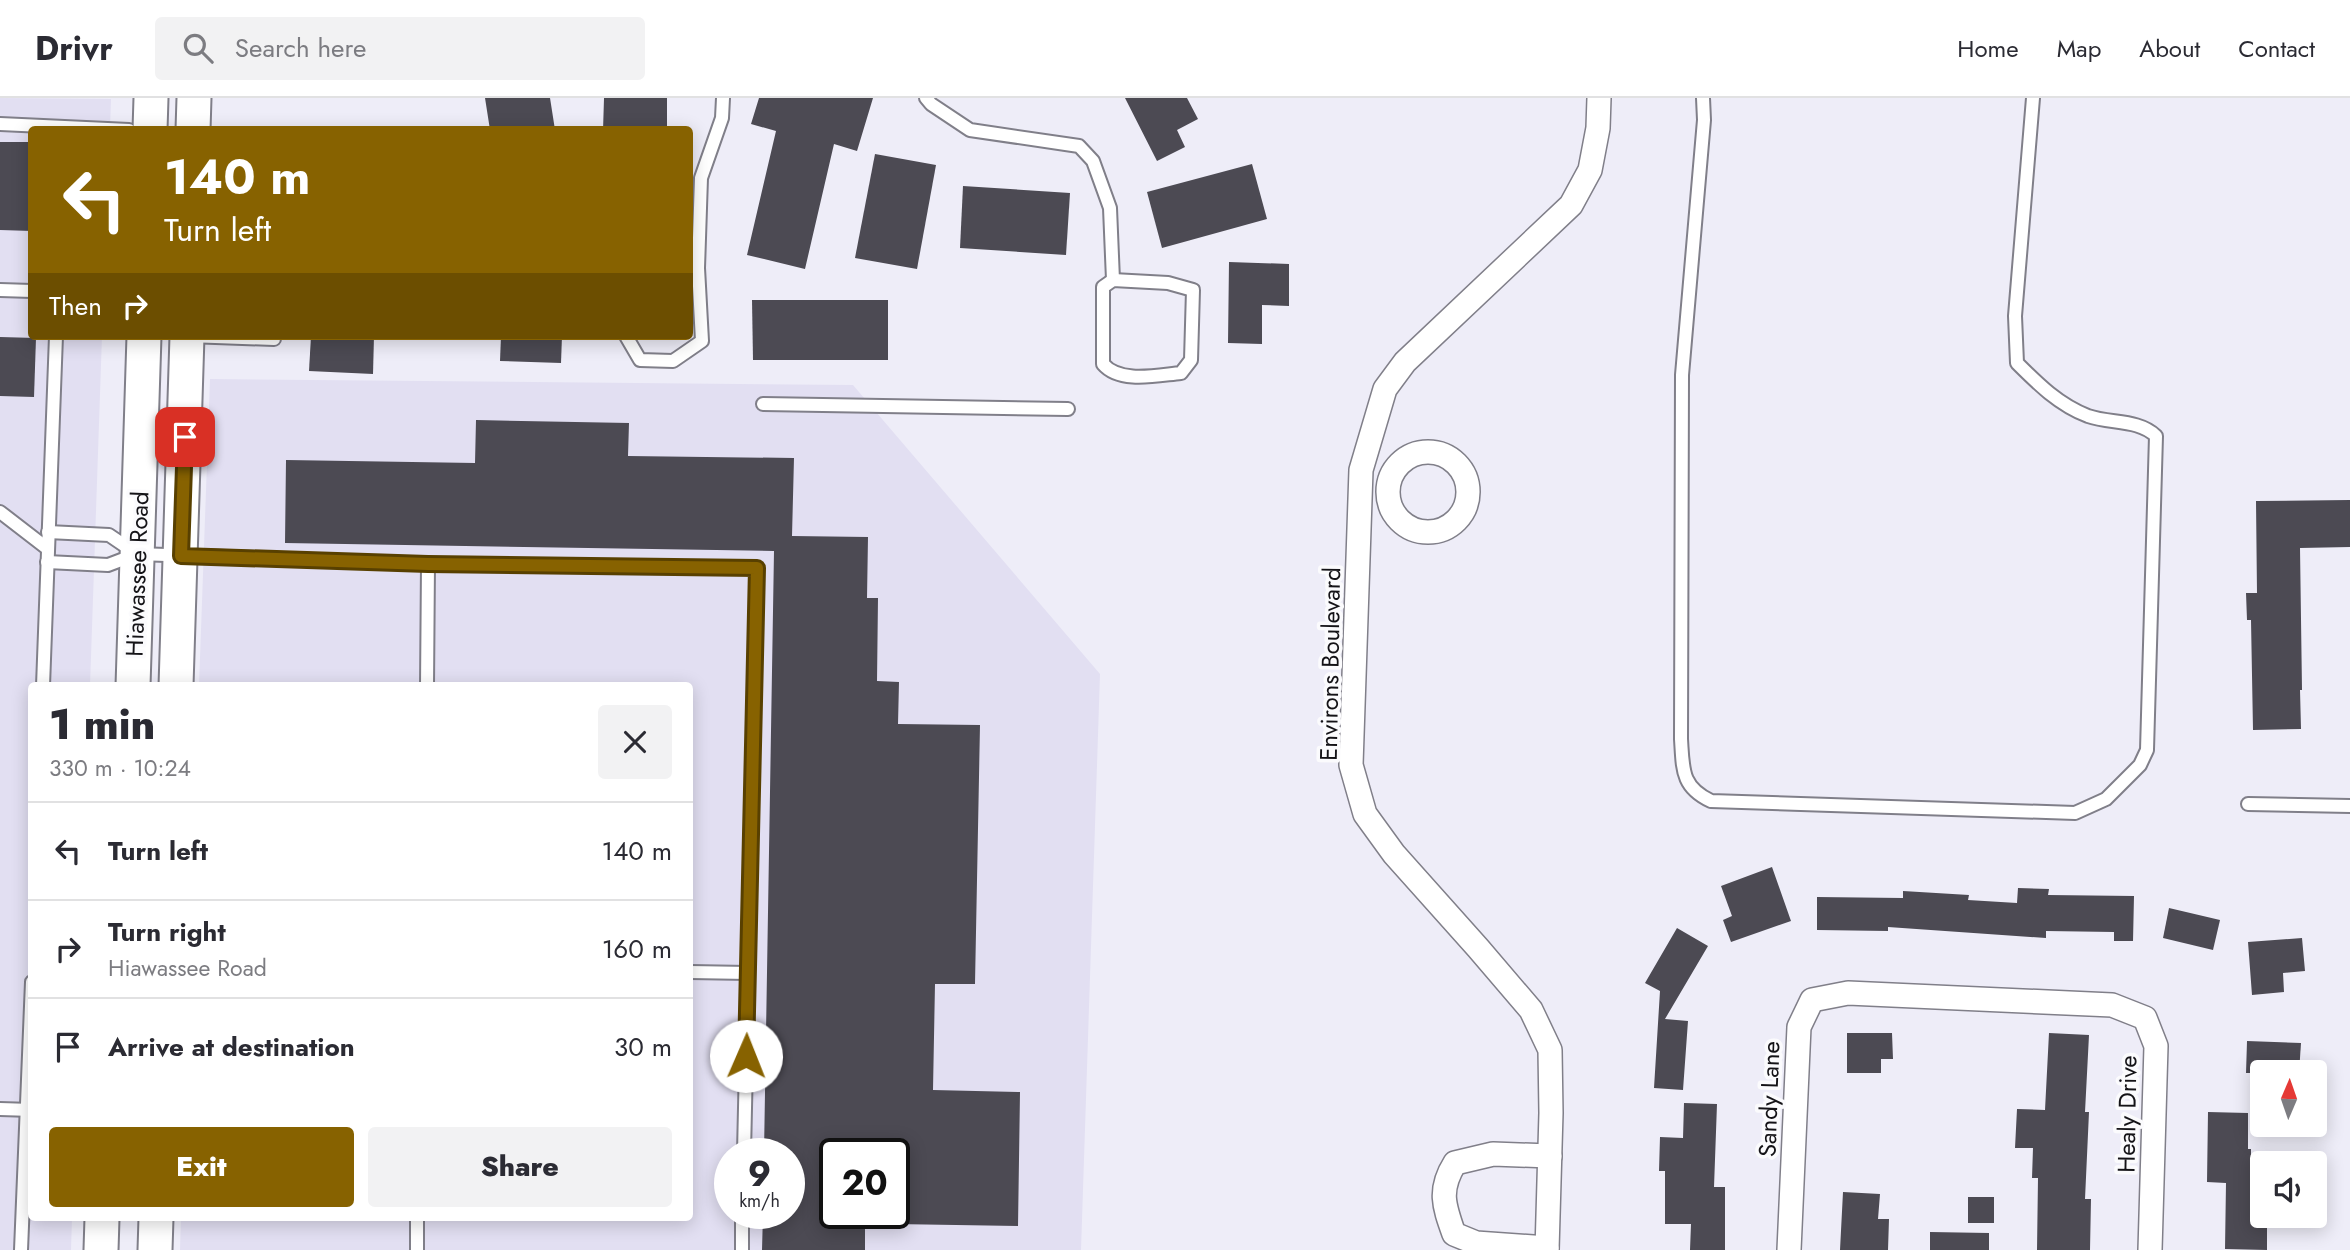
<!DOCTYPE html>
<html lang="en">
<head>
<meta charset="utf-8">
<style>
	body { margin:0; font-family:Jost,sans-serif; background:#f2f2f3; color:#2b2b33; height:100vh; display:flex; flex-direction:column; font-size:26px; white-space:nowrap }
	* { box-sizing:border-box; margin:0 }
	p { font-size:23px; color:#7c7c81 }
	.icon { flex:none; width:38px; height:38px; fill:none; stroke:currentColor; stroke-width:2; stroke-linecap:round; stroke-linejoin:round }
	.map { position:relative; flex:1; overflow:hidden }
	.side { position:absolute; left:28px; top:584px; width:665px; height:539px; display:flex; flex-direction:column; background:#fff; border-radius:7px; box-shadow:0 4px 18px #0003 }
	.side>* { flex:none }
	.hud { position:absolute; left:28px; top:28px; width:665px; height:214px; border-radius:7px; box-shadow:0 4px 18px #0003; background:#876200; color:#fff; overflow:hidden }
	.needle { width:46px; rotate:2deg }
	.tools { position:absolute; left:2250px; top:962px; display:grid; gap:14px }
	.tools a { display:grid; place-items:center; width:77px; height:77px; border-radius:7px; background:#fff; box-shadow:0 4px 18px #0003; font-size:35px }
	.speed { position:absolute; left:714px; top:1040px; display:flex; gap:14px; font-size:35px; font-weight:700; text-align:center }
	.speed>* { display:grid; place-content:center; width:91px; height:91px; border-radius:50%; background:#fff; box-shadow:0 4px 18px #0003; line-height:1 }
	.speed small { font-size:18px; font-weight:400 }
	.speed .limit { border:4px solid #111; border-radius:10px; background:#fff; color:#111 }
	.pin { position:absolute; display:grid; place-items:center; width:60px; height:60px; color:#fff; margin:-30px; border-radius:14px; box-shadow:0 4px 10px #0006 }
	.me { position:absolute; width:77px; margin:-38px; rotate:1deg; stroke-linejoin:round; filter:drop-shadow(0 0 5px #0008) }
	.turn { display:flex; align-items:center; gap:24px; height:147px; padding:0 21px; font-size:32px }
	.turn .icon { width:91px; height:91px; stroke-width:2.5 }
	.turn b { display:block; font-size:49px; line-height:60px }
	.then { display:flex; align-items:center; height:66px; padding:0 21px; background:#0003; gap:14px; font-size:26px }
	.round { display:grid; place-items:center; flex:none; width:74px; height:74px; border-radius:7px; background:#f2f2f3 }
	.head { display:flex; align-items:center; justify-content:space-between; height:119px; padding:0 21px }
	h1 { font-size:42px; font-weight:800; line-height:52px }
	.cta { display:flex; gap:14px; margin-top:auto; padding:14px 21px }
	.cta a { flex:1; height:80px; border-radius:7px; background:#876200; color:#fff; font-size:28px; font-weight:800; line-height:80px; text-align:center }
	.cta a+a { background:#f2f2f3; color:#2b2b33 }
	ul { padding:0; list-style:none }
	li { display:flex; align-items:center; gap:21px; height:98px; padding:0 21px; border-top:2px solid #e1e1e2 }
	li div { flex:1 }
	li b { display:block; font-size:26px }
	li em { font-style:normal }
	header { display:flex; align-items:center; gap:42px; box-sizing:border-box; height:98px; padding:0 35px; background:#fff; border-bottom:2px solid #e1e1e2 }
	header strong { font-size:33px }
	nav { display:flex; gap:38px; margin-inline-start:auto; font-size:24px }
	.search { width:490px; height:63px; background:#f2f2f3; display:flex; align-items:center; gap:18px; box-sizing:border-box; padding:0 24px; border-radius:7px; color:#7c7c81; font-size:26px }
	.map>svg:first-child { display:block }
	.built { fill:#e2dff2; fill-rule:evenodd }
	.building { fill:#4c4a53 }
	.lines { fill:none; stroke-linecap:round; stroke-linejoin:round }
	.lane-casing { stroke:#807f89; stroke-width:16 }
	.street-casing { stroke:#807f89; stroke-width:26 }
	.secondary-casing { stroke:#807f89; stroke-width:37 }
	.lane { stroke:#fff; stroke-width:12 }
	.street { stroke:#fff; stroke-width:23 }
	.secondary { stroke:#fff; stroke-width:33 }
	.route-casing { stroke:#584000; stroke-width:18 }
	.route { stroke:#876200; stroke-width:12 }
	.labels { text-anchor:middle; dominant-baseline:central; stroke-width:7; stroke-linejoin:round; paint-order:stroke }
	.street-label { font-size:24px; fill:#141317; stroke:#fbfbfd }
</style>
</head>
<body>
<header>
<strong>Drivr</strong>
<div class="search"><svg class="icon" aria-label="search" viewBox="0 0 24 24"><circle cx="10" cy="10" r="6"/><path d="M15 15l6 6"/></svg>Search here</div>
<nav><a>Home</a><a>Map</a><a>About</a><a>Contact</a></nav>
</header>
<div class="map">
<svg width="2350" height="1152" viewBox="0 0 2350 1152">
	<rect width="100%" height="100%" fill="#eeedf8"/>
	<g class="built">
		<path d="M 0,0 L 111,1 L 110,31 L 32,32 L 32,238 L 102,238 L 90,588 L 32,588 L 32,1120 L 72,1120 L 71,1152 L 0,1152 Z"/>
		<path d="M 210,281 L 853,287 L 1100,576 L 1081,1152 L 180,1152 L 181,1120 L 690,1120 L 690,588 L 199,588 ZM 730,1055 L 789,1055 L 789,1115 L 730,1115 ZM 835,1055 L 894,1055 L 894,1115 L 835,1115 Z"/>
	</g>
	<g class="building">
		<path d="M 485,0 L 550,0 L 555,32 L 490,32 Z"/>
		<path d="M 604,0 L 667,0 L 667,32 L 603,32 Z"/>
		<path d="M 759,0 L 873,0 L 857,53 L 834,46 L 805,171 L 747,157 L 776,33 L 751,26 Z"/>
		<path d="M 1125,0 L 1187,0 L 1198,21 L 1177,32 L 1185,49 L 1157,63 Z"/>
		<path d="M 0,44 L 32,44 L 32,133 L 0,132 Z"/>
		<path d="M 875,56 L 936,67 L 917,171 L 855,160 Z"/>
		<path d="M 1252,66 L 1267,121 L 1162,150 L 1147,94 Z"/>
		<path d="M 963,88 L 1070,95 L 1066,157 L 960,150 Z"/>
		<path d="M 1229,164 L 1289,166 L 1289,208 L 1262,207 L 1262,246 L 1228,245 Z"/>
		<path d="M 752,202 L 888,202 L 888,262 L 753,262 Z"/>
		<path d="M 311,238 L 374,238 L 373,276 L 309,273 Z"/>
		<path d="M 501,238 L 562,238 L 561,265 L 500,263 Z"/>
		<path d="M 0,239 L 36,240 L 34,299 L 0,298 Z"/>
		<path d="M 476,322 L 629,325 L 628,358 L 794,360 L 792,438 L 868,439 L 867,500 L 878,500 L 877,583 L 899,584 L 898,626 L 980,627 L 975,886 L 935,886 L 933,992 L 1020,994 L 1018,1128 L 894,1126 L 894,1055 L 835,1055 L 835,1115 L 865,1115 L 865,1152 L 762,1152 L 763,1115 L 789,1115 L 789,1055 L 764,1055 L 774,453 L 285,445 L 286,362 L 475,365 Z"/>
		<path d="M 2350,402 L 2350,449 L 2300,450 L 2302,592 L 2300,592 L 2301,631 L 2253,632 L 2251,522 L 2247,522 L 2246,495 L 2257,495 L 2256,403 Z"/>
		<path d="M 1772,769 L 1791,823 L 1731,844 L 1723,822 L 1732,818 L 1721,788 Z"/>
		<path d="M 2018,790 L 2049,791 L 2048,797 L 2134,798 L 2133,843 L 2114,843 L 2114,834 L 2046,833 L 2046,840 L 1888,829 L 1888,833 L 1817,832 L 1817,799 L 1903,800 L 1903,793 L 1969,797 L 1968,802 L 2017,805 Z"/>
		<path d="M 2169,810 L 2220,822 L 2213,852 L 2163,840 Z"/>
		<path d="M 1677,830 L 1708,848 L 1665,921 L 1688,923 L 1683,992 L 1654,990 L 1660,893 L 1645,885 Z"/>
		<path d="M 2302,840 L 2305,873 L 2283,875 L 2284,894 L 2252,897 L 2248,844 Z"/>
		<path d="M 1847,935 L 1892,935 L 1893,961 L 1881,961 L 1881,975 L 1847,975 Z"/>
		<path d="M 2049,935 L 2089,937 L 2085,1014 L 2089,1014 L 2085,1101 L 2091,1101 L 2090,1152 L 2037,1152 L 2038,1080 L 2032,1080 L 2033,1050 L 2015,1050 L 2017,1011 L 2045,1012 Z"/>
		<path d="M 2247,943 L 2301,945 L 2299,975 L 2246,975 Z"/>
		<path d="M 1684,1005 L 1717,1006 L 1714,1089 L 1725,1089 L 1725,1152 L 1690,1152 L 1691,1126 L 1665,1126 L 1665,1073 L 1659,1073 L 1660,1039 L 1683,1040 Z"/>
		<path d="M 2208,1014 L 2248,1015 L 2248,1051 L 2251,1051 L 2251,1097 L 2257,1097 L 2257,1126 L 2267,1127 L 2267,1152 L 2225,1151 L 2226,1085 L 2207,1084 Z"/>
		<path d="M 1843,1094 L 1880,1096 L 1878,1121 L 1889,1121 L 1888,1152 L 1840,1152 Z"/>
		<rect x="1968" y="1099" width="26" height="26"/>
		<path d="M 1930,1134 L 1989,1135 L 1989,1152 L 1930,1152 Z"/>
	</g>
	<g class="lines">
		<g class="lane-casing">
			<g id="lane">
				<path d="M 926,0 L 931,6 L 970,32 L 1079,48 L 1093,63 L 1110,110 L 1113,182"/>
				<path d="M 1703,0 L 1704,22 L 1682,277 L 1681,641 C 1683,671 1681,689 1711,703 L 2075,715 L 2106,701 L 2140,667 L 2147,652 L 2156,338 C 2138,321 2111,326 2088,318 C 2059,307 2038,286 2017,265 L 2015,218 L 2033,0"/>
				<path d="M 0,26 L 129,32"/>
				<path d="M 1113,182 L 1168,185 L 1193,192 L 1191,262 L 1181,275 C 1158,277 1120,286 1103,266 L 1103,189 Z"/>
				<path d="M 0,192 L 32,193"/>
				<path d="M 188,238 L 274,241 L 274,238"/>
				<path d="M 626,238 L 640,262 L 673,263 L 702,243 L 698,170 L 701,80 L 722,20 L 723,0"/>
				<path d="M 763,306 L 1068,311"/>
				<path d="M 0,414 L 48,451"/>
				<path d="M 48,434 L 109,437 L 134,454"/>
				<path d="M 47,464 L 108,467 L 137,456 L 428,466 L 757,470 L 744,1055"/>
				<path d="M 43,588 L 56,238"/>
				<path d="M 427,588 L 428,466"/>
				<path d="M 2248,706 L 2350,708"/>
				<path d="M 690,874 L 748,875"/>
				<path d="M 0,1011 L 32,1012"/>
				<path d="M 21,1152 L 32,884"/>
				<path d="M 417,1152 L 417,1120"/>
				<path d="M 742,1152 L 742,1115"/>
			</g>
		</g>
		<g class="street-casing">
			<g id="street">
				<circle cx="1428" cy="394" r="40"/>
				<path d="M 1547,1150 L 1476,1145 L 1454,1136 C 1444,1108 1438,1092 1455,1065 L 1493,1056 L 1550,1058"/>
				<path d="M 1547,1152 L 1551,1015 L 1550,952 L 1531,912 L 1478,850 L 1394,756 L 1365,716 L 1351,667 L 1361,372 L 1385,291 L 1405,264 L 1571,107 L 1590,72 L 1598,30 L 1599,0"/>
				<path d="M 1789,1152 L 1799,929 L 1812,902 L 1848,895 L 2112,907 L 2145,920 L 2156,948 L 2150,1152"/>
			</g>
		</g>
		<g class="secondary-casing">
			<g id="secondary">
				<path d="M 150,32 L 151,0"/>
				<path d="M 193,32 L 194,0"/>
				<path d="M 133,588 L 144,238"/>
				<path d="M 176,588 L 187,238"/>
				<path d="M 101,1152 L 102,1120"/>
				<path d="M 155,1152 L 156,1120"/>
			</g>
		</g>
		<use href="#lane" class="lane"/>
		<use href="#street" class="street"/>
		<use href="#secondary" class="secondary"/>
	</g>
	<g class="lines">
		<g class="route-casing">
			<path id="route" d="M 185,339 L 181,458 L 428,466 L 757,470 L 746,958"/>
		</g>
		<use href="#route" class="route"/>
	</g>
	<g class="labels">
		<g class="street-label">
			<text transform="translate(137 476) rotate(-88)">Hiawassee Road</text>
			<text transform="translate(1330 566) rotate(-89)">Environs Boulevard</text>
			<text transform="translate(1769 1001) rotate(-88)">Sandy Lane</text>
			<text transform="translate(2127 1016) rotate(-89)">Healy Drive</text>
		</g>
	</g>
</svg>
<div class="tools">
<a><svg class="needle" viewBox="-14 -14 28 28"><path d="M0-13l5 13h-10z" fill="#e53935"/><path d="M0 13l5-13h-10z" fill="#7c7c81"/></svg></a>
<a><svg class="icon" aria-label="sound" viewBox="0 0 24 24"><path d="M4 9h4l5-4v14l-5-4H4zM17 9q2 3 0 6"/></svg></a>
</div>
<div class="speed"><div>9<small>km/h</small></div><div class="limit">20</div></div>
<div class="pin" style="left:185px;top:339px;background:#d93025"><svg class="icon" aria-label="arrive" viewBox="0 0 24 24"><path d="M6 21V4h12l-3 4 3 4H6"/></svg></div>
<svg class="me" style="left:746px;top:958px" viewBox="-20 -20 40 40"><circle r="19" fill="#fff"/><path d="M0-13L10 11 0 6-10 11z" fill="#876200"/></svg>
<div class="hud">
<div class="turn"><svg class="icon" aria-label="left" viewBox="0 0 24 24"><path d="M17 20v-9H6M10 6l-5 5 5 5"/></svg><div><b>140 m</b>Turn left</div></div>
<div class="then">Then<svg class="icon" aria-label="right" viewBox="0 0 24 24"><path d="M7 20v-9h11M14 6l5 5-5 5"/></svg></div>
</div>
<section class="side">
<div class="head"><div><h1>1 min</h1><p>330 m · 10:24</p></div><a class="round"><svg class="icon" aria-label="close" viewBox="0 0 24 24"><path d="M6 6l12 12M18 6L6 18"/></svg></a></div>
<ul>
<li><svg class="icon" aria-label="left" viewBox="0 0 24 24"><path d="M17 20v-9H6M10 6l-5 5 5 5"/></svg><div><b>Turn left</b></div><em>140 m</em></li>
<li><svg class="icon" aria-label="right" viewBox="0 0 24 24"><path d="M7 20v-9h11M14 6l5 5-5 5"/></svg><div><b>Turn right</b><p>Hiawassee Road</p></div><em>160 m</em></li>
<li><svg class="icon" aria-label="arrive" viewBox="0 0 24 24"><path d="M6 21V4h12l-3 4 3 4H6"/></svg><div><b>Arrive at destination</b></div><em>30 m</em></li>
</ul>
<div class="cta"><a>Exit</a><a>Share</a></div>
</section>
</div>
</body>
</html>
